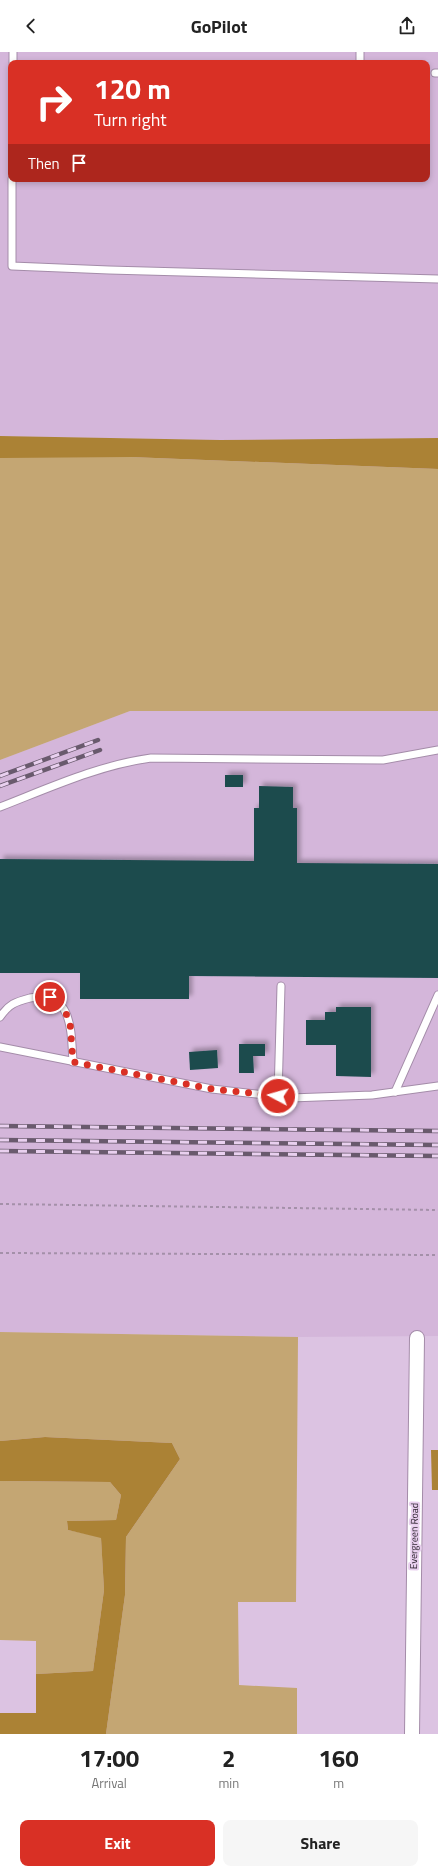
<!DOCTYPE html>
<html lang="en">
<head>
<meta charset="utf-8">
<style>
	body { margin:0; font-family:"Titillium Web",sans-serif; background:#f6f6f6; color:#222; height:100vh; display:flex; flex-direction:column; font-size:15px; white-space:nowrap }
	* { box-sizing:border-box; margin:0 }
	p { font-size:13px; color:#767676 }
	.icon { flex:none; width:22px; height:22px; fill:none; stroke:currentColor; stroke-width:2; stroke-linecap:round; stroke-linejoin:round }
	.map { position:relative; height:1682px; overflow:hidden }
	.sheet { display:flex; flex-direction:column; background:#fff; flex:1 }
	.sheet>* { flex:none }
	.banner { position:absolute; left:8px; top:8px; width:422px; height:122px; border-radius:8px; box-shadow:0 2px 6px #0003; background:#d93025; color:#fff; overflow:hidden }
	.pin { position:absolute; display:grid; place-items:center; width:34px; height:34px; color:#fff; margin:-17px; border:2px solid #fff; border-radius:50%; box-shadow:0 1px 4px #0007 }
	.me { position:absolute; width:44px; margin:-22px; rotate:276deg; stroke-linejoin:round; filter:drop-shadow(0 0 3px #0008) }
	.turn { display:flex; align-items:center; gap:14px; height:84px; padding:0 20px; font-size:18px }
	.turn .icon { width:52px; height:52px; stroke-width:2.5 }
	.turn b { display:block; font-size:28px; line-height:34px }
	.then { display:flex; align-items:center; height:38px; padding:0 20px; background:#0003; gap:8px; font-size:15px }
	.eta { display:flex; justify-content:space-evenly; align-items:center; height:68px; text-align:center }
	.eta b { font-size:24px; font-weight:700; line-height:28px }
	.primary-button { display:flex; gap:8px; margin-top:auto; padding:8px 20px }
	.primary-button a { flex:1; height:46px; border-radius:8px; background:#d93025; color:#fff; font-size:16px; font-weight:700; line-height:46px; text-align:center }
	.primary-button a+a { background:#f6f6f6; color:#222 }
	header { display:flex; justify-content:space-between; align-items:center; height:52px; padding:0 20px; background:#fff; font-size:18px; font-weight:700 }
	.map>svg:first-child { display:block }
	.built { fill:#d4b6da; fill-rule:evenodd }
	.green { fill:#c4a673 }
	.forest { fill:#ab8235 }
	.building { fill:#1c4b4e; filter:url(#shadow) }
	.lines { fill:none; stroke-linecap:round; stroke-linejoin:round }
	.service-casing { stroke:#a48ca9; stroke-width:9 }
	.minor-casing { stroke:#a48ca9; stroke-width:16 }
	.path { stroke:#a490a9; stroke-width:2; stroke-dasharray:3 3; stroke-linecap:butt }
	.service { stroke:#fff; stroke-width:7 }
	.minor { stroke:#fff; stroke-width:14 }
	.rail-casing { stroke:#695a6d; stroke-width:4.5 }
	.rail { stroke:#e9d0ef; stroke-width:3; stroke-dasharray:9; stroke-linecap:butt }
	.route { stroke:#d93025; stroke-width:7; stroke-dasharray:0 12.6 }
	.labels { text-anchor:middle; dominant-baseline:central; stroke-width:4; stroke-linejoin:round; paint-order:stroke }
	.street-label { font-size:10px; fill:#302632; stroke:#e9d0ef }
</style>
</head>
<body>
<header><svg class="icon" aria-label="back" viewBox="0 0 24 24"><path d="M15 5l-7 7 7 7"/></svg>GoPilot<svg class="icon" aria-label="share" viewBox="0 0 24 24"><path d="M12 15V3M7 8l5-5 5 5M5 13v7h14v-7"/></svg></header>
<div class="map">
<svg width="438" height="1682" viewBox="0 0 438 1682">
	<defs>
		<filter id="shadow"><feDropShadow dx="3.5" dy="-3.5" stdDeviation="2" flood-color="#0004"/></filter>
	</defs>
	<rect width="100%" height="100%" fill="#dcc3e2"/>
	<g class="built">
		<path d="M 0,0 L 438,0 L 438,386 L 220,388 L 0,384 ZM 11,11 L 427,11 L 427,127 L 11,127 Z"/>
		<path d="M 242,658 L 438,659 L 438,1284 L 298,1285 L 0,1280 L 0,708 L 130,659 Z"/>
	</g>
	<g class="green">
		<path d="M 4,405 L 130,405 L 438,417 L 438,659 L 130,659 L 0,708 L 0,406 Z"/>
		<path d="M 0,1280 L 298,1285 L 296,1550 L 238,1550 L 239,1633 L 297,1636 L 297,1682 L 106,1682 L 125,1543 L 126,1485 L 180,1407 L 172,1391 L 45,1385 L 0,1389 Z"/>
		<path d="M 0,1429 L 110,1430 L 121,1443 L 116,1468 L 67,1469 L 68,1478 L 101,1485 L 104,1538 L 93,1619 L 36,1622 L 36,1589 L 0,1588 Z"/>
	</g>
	<g class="forest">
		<path d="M 0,384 L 220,388 L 438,386 L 438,417 L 130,405 L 0,406 Z"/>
		<path d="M 45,1385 L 172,1391 L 180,1407 L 126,1485 L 125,1543 L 106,1682 L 0,1682 L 0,1661 L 36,1661 L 36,1622 L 93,1619 L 104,1538 L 101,1486 L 68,1478 L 67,1469 L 116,1468 L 121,1443 L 110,1430 L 0,1429 L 0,1389 Z"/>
		<path d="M 431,1398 L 438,1398 L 438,1438 L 432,1438 Z"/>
	</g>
	<g class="building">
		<rect x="225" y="723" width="18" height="12"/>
		<path d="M 259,734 L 293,735 L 293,756 L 297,756 L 297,811 L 438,812 L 438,926 L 189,924 L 189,947 L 80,947 L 80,921 L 0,921 L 0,807 L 254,809 L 254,756 L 259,756 Z"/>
		<path d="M 336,955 L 371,955 L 371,1025 L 336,1024 L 336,993 L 306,993 L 306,968 L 325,968 L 325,960 L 336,960 Z"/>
		<path d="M 239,992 L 265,992 L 265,1004 L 253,1004 L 254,1021 L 239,1021 Z"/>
		<path d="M 217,998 L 218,1016 L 190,1018 L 189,1000 Z"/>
	</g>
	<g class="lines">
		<g class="service-casing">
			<g id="service">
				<path d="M 13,11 L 13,0"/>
				<path d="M 360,11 L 360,0"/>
				<path d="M 435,21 L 438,21"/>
				<path d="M 12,127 L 12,214 L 109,218 L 438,227"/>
				<path d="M 0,755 C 49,736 99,713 151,706 L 383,708 L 438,698"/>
				<path d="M 0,965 C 9,952 15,950 30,946 C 73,938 71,979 73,1010"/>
				<path d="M 0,995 L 212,1037 L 291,1046 L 372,1043 L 438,1034"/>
				<path d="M 395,1040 L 438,943"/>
				<path d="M 278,1044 L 281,934"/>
			</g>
		</g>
		<g class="minor-casing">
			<path id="minor" d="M 412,1682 L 417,1286"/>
		</g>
		<g class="path">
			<path d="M 0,1152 L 438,1158"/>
			<path d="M 0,1201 L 438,1203"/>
		</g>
		<use href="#service" class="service"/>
		<use href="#minor" class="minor"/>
		<g class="rail-casing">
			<g id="rail">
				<path d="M 0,724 L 98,688"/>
				<path d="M 0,734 L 100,698"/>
				<path d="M 0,1074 L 438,1079"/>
				<path d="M 0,1088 L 438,1093"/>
				<path d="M 0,1099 L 438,1104"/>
			</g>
		</g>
		<use href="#rail" class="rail"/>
	</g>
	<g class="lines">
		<path class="route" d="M 50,945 L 61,951 L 70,970 L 73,1010 L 212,1037 L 278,1044"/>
	</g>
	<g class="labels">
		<g class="street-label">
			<text transform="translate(414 1484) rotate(-89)">Evergreen Road</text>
		</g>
	</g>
</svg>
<div class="pin" style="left:50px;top:945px;background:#d93025"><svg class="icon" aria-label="arrive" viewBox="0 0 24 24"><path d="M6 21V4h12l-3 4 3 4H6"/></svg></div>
<svg class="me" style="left:278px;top:1044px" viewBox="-20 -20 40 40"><circle r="17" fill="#d93025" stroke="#fff" stroke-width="3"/><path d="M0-11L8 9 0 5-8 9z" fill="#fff"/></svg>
<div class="banner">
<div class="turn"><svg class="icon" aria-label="right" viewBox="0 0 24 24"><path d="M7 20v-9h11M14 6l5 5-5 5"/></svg><div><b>120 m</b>Turn right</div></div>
<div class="then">Then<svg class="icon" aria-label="arrive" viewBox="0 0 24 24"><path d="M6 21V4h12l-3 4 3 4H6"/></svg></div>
</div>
</div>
<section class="sheet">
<div class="eta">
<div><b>17:00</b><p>Arrival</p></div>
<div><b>2</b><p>min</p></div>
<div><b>160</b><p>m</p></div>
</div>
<div class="primary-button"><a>Exit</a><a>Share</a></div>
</section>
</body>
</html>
